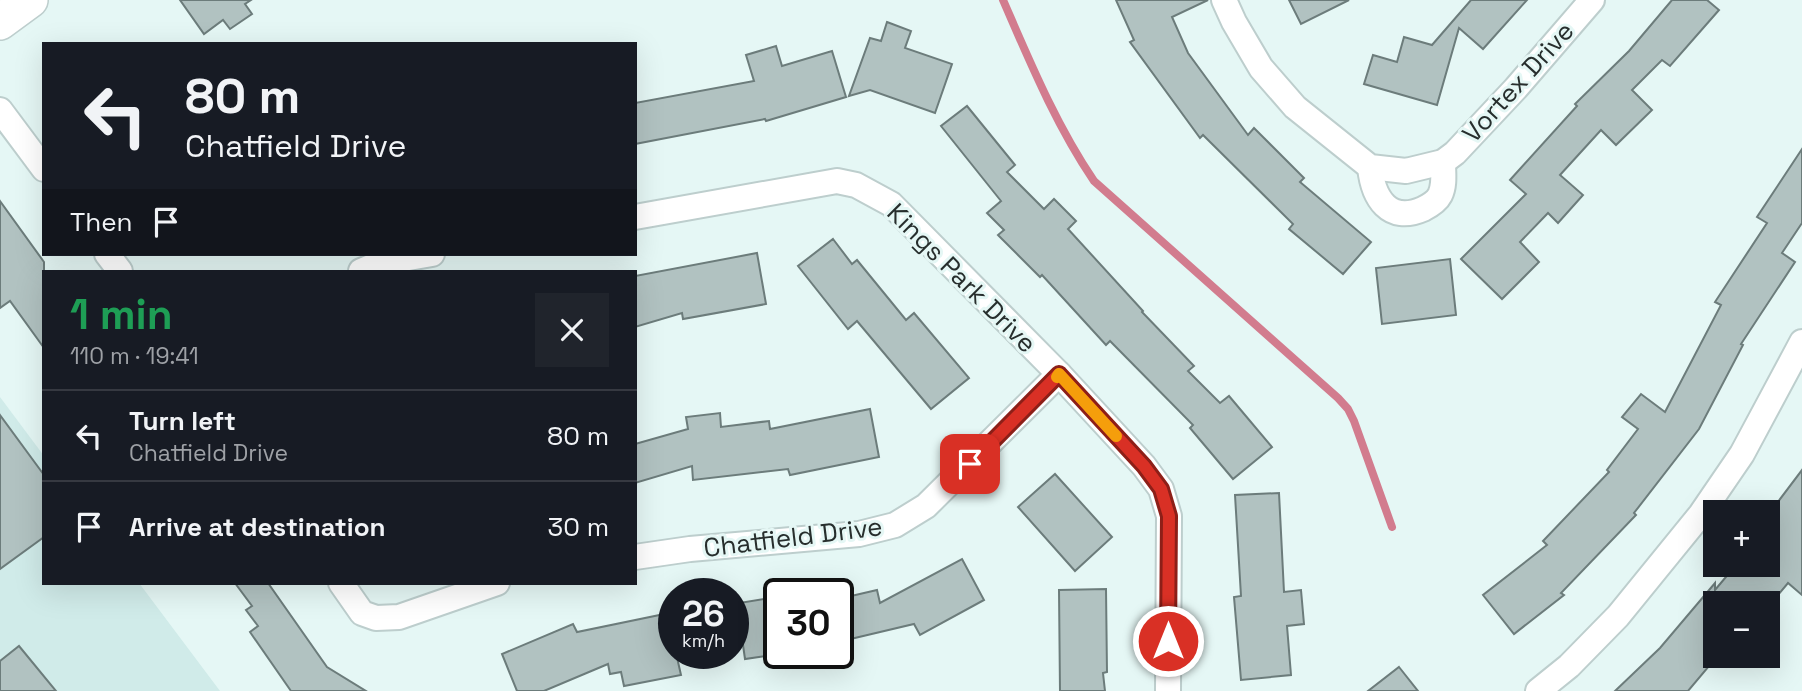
<!DOCTYPE html>
<html lang="en">
<head>
<meta charset="utf-8">
<style>
	body { margin:0; font-family:"Space Grotesk",sans-serif; background:#20242c; color:#f1f3f6; height:100vh; display:flex; flex-direction:column; font-size:26px; white-space:nowrap }
	* { box-sizing:border-box; margin:0 }
	p { font-size:23px; color:#9ea1a6 }
	.icon { flex:none; width:38px; height:38px; fill:none; stroke:currentColor; stroke-width:2; stroke-linecap:round; stroke-linejoin:round }
	.map { position:relative; flex:1; overflow:hidden }
	.side { position:absolute; left:42px; top:270px; width:595px; height:315px; display:flex; flex-direction:column; background:#171b24; border-radius:0px; box-shadow:0 7px 28px #0002 }
	.side>* { flex:none }
	.banner { position:absolute; left:42px; top:42px; width:595px; height:214px; border-radius:0px; box-shadow:0 7px 28px #0002; background:#171b24; color:#f1f3f6; overflow:hidden }
	.fabs { position:absolute; left:1703px; top:500px; display:grid; gap:14px }
	.fabs a { display:grid; place-items:center; width:77px; height:77px; border-radius:0px; background:#171b24; box-shadow:0 7px 28px #0002; font-size:35px }
	.speed { position:absolute; left:658px; top:578px; display:flex; gap:14px; font-size:35px; font-weight:700; text-align:center }
	.speed>* { display:grid; place-content:center; width:91px; height:91px; border-radius:50%; background:#171b24; box-shadow:0 7px 28px #0002; line-height:1 }
	.speed small { font-size:18px; font-weight:400 }
	.speed .limit { border:4px solid #111; border-radius:10px; background:#fff; color:#111 }
	.pin { position:absolute; display:grid; place-items:center; width:60px; height:60px; color:#fff; margin:-30px; border-radius:14px; box-shadow:0 4px 10px #0006 }
	.me { position:absolute; width:77px; margin:-38px; rotate:0deg; stroke-linejoin:round; filter:drop-shadow(0 0 5px #0008) }
	.turn { display:flex; align-items:center; gap:24px; height:147px; padding:0 28px; font-size:32px }
	.turn .icon { width:91px; height:91px; stroke-width:2.5 }
	.turn b { display:block; font-size:49px; line-height:60px }
	.then { display:flex; align-items:center; height:66px; padding:0 28px; background:#0003; gap:14px; font-size:26px }
	.round { display:grid; place-items:center; flex:none; width:74px; height:74px; border-radius:0px; background:#20242c }
	.overview { display:flex; align-items:center; justify-content:space-between; height:119px; padding:0 28px }
	h1 { font-size:42px; font-weight:600; line-height:52px; color:#1e9e55 }
	ul { padding:0; list-style:none }
	li { display:flex; align-items:center; gap:21px; height:91px; padding:0 28px; border-top:2px solid #363941 }
	li div { flex:1 }
	li b { display:block; font-size:26px }
	li em { font-style:normal }
	.map>svg:first-child { display:block }
	.built { fill:#d0ebe9 }
	.lines { fill:none; stroke-linecap:round; stroke-linejoin:round }
	.stream { stroke:#d27c8e; stroke-width:8 }
	.building { fill:#b1c2c1; stroke:#6c7c7b; stroke-width:2 }
	.street-casing { stroke:#bdcecd; stroke-width:28 }
	.secondary-casing { stroke:#bdcecd; stroke-width:38 }
	.street { stroke:#fff; stroke-width:24 }
	.secondary { stroke:#fff; stroke-width:35 }
	.route-casing { stroke:#8d1f18; stroke-width:18 }
	.route { stroke:#d93025; stroke-width:12 }
	.slow { stroke:#f59e0b; stroke-width:12 }
	.labels { text-anchor:middle; dominant-baseline:central; stroke-width:6; stroke-linejoin:round; paint-order:stroke }
	.street-label { font-size:26px; fill:#272e2d; stroke:#e5f7f5 }
</style>
</head>
<body>
<div class="map">
<svg width="1802" height="691" viewBox="0 0 1802 691">
	<rect width="100%" height="100%" fill="#e5f7f5"/>
	<path class="built" d="M 0,397 L 44,456 L 44,583 L 139,583 L 220,691 L 0,691 Z"/>
	<g class="lines">
		<path class="stream" d="M 1003,0 C 1030,62 1056,125 1094,181 L 1338,398 L 1348,409 L 1354,421 L 1392,527"/>
	</g>
	<g class="building">
		<path d="M 180,0 L 251,0 L 245,4 L 252,14 L 230,29 L 223,20 L 204,34 Z"/>
		<path d="M 1116,0 L 1208,0 L 1172,17 L 1188,53 L 1248,135 L 1254,128 L 1304,178 L 1300,182 L 1371,242 L 1343,274 L 1289,229 L 1293,224 L 1203,135 L 1200,138 L 1130,42 L 1134,40 Z"/>
		<path d="M 1289,0 L 1349,0 L 1301,24 Z"/>
		<path d="M 1471,0 L 1527,0 L 1483,49 L 1459,28 L 1437,105 L 1364,84 L 1373,55 L 1397,62 L 1404,37 L 1432,45 Z"/>
		<path d="M 1672,0 L 1707,0 L 1719,10 L 1670,66 L 1662,60 L 1632,90 L 1652,110 L 1616,145 L 1601,130 L 1560,175 L 1583,195 L 1558,223 L 1548,213 L 1520,242 L 1539,262 L 1502,299 L 1461,259 L 1526,194 L 1510,180 L 1577,106 L 1575,104 L 1629,51 Z"/>
		<path d="M 887,22 L 911,31 L 905,48 L 952,64 L 935,113 L 870,90 L 849,96 L 870,38 L 881,41 Z"/>
		<path d="M 776,46 L 782,66 L 832,51 L 846,97 L 766,121 L 765,119 L 635,144 L 635,103 L 754,81 L 746,55 Z"/>
		<path d="M 967,106 L 1015,165 L 1007,172 L 1044,209 L 1054,199 L 1076,221 L 1068,229 L 1143,311 L 1142,312 L 1194,366 L 1188,371 L 1220,403 L 1229,396 L 1272,447 L 1233,479 L 1190,428 L 1193,425 L 1110,341 L 1106,345 L 1042,275 L 1040,277 L 998,235 L 1004,230 L 987,213 L 1001,201 L 941,126 Z"/>
		<path d="M 1802,149 L 1802,223 L 1782,253 L 1795,262 L 1741,344 L 1743,345 L 1699,429 L 1634,513 L 1636,515 L 1561,593 L 1564,595 L 1514,634 L 1483,595 L 1547,545 L 1543,541 L 1609,472 L 1607,470 L 1638,429 L 1622,417 L 1641,394 L 1665,412 L 1721,305 L 1715,302 L 1767,223 L 1757,217 Z"/>
		<path d="M 0,201 L 44,262 L 44,348 L 10,301 L 0,308 Z"/>
		<path d="M 833,239 L 852,264 L 857,260 L 906,320 L 914,313 L 969,378 L 931,409 L 857,321 L 848,329 L 798,266 Z"/>
		<path d="M 757,253 L 766,304 L 683,319 L 682,313 L 635,327 L 635,276 Z"/>
		<path d="M 1450,259 L 1456,315 L 1382,324 L 1376,268 Z"/>
		<path d="M 870,409 L 879,457 L 790,475 L 788,469 L 693,480 L 692,466 L 635,483 L 635,444 L 688,429 L 686,417 L 720,413 L 721,427 L 769,421 L 770,429 Z"/>
		<path d="M 0,415 L 44,475 L 44,537 L 0,569 Z"/>
		<path d="M 1802,470 L 1802,595 L 1788,583 L 1768,607 L 1768,598 L 1762,604 L 1715,604 L 1715,659 L 1688,691 L 1615,691 L 1660,648 L 1715,583 L 1715,590 L 1736,565 L 1768,565 L 1768,515 Z"/>
		<path d="M 1055,474 L 1112,537 L 1075,571 L 1018,507 Z"/>
		<path d="M 1279,493 L 1284,592 L 1301,590 L 1304,624 L 1287,626 L 1291,675 L 1241,680 L 1234,597 L 1241,596 L 1235,495 Z"/>
		<path d="M 962,559 L 984,600 L 920,635 L 914,624 L 838,642 L 838,599 L 877,590 L 880,603 Z"/>
		<path d="M 235,583 L 268,583 L 327,667 L 366,691 L 291,691 L 250,632 L 258,626 L 246,610 L 252,606 Z"/>
		<path d="M 1106,589 L 1107,672 L 1103,673 L 1105,691 L 1060,691 L 1059,590 Z"/>
		<path d="M 776,597 L 779,616 L 779,654 L 745,659 L 741,631 L 733,632 L 733,604 Z"/>
		<path d="M 674,612 L 674,653 L 676,653 L 681,675 L 624,686 L 621,672 L 610,674 L 608,664 L 544,691 L 517,691 L 502,654 L 573,624 L 577,632 Z"/>
		<path d="M 19,646 L 56,691 L 0,691 L 0,661 Z"/>
		<path d="M 1399,667 L 1418,691 L 1368,691 Z"/>
	</g>
	<g class="lines">
		<g class="street-casing">
			<g id="street">
				<path d="M 1224,0 L 1234,22 L 1261,68 L 1295,107 L 1370,167 L 1406,171 L 1443,162 L 1455,153 L 1516,88 L 1592,0"/>
				<path d="M 0,110 L 44,169"/>
				<path d="M 1370,167 C 1373,198 1389,224 1423,209 C 1429,206 1437,201 1440,195 C 1445,185 1443,173 1443,162"/>
				<path d="M 635,217 L 837,181 L 856,185 L 891,204 L 1059,374 L 1144,466 L 1161,489 L 1169,516 L 1168,691"/>
				<path d="M 107,254 L 120,271"/>
				<path d="M 361,271 L 380,263 L 432,254"/>
				<path d="M 635,557 L 690,549 L 859,534 L 895,525 L 926,506 L 1059,374"/>
				<path d="M 341,583 L 362,613 L 376,618 L 399,617 L 497,583"/>
				<path d="M 1538,691 L 1569,666 L 1618,616 L 1701,514 L 1742,454 L 1802,342"/>
			</g>
		</g>
		<g class="secondary-casing">
			<path id="secondary" d="M 0,22 L 30,0"/>
		</g>
		<use href="#street" class="street"/>
		<use href="#secondary" class="secondary"/>
	</g>
	<g class="lines">
		<g class="route-casing">
			<path id="route" d="M 970,464 L 1059,374 L 1144,466 L 1161,489 L 1169,516 L 1168,641"/>
		</g>
		<use href="#route" class="route"/>
		<path class="slow" d="M 1057,377 L 1059,374 L 1116,436"/>
	</g>
	<g class="labels">
		<g class="street-label">
			<text transform="translate(1518 82) rotate(-48)">Vortex Drive</text>
			<text transform="translate(962 278) rotate(45)">Kings Park Drive</text>
			<text transform="translate(793 537) rotate(-7)">Chatfield Drive</text>
		</g>
	</g>
</svg>
<div class="fabs">
<a>+</a>
<a>−</a>
</div>
<div class="speed"><div>26<small>km/h</small></div><div class="limit">30</div></div>
<div class="pin" style="left:970px;top:464px;background:#d93025"><svg class="icon" aria-label="arrive" viewBox="0 0 24 24"><path d="M6 21V4h12l-3 4 3 4H6"/></svg></div>
<svg class="me" style="left:1168px;top:641px" viewBox="-20 -20 40 40"><circle r="17" fill="#d93025" stroke="#fff" stroke-width="3"/><path d="M0-11L8 9 0 5-8 9z" fill="#fff"/></svg>
<div class="banner">
<div class="turn"><svg class="icon" aria-label="left" viewBox="0 0 24 24"><path d="M17 20v-9H6M10 6l-5 5 5 5"/></svg><div><b>80 m</b>Chatfield Drive</div></div>
<div class="then">Then<svg class="icon" aria-label="arrive" viewBox="0 0 24 24"><path d="M6 21V4h12l-3 4 3 4H6"/></svg></div>
</div>
<section class="side">
<div class="overview"><div><h1>1 min</h1><p>110 m · 19:41</p></div><a class="round"><svg class="icon" aria-label="close" viewBox="0 0 24 24"><path d="M6 6l12 12M18 6L6 18"/></svg></a></div>
<ul>
<li><svg class="icon" aria-label="left" viewBox="0 0 24 24"><path d="M17 20v-9H6M10 6l-5 5 5 5"/></svg><div><b>Turn left</b><p>Chatfield Drive</p></div><em>80 m</em></li>
<li><svg class="icon" aria-label="arrive" viewBox="0 0 24 24"><path d="M6 21V4h12l-3 4 3 4H6"/></svg><div><b>Arrive at destination</b></div><em>30 m</em></li>
</ul>
</section>
</div>
</body>
</html>
